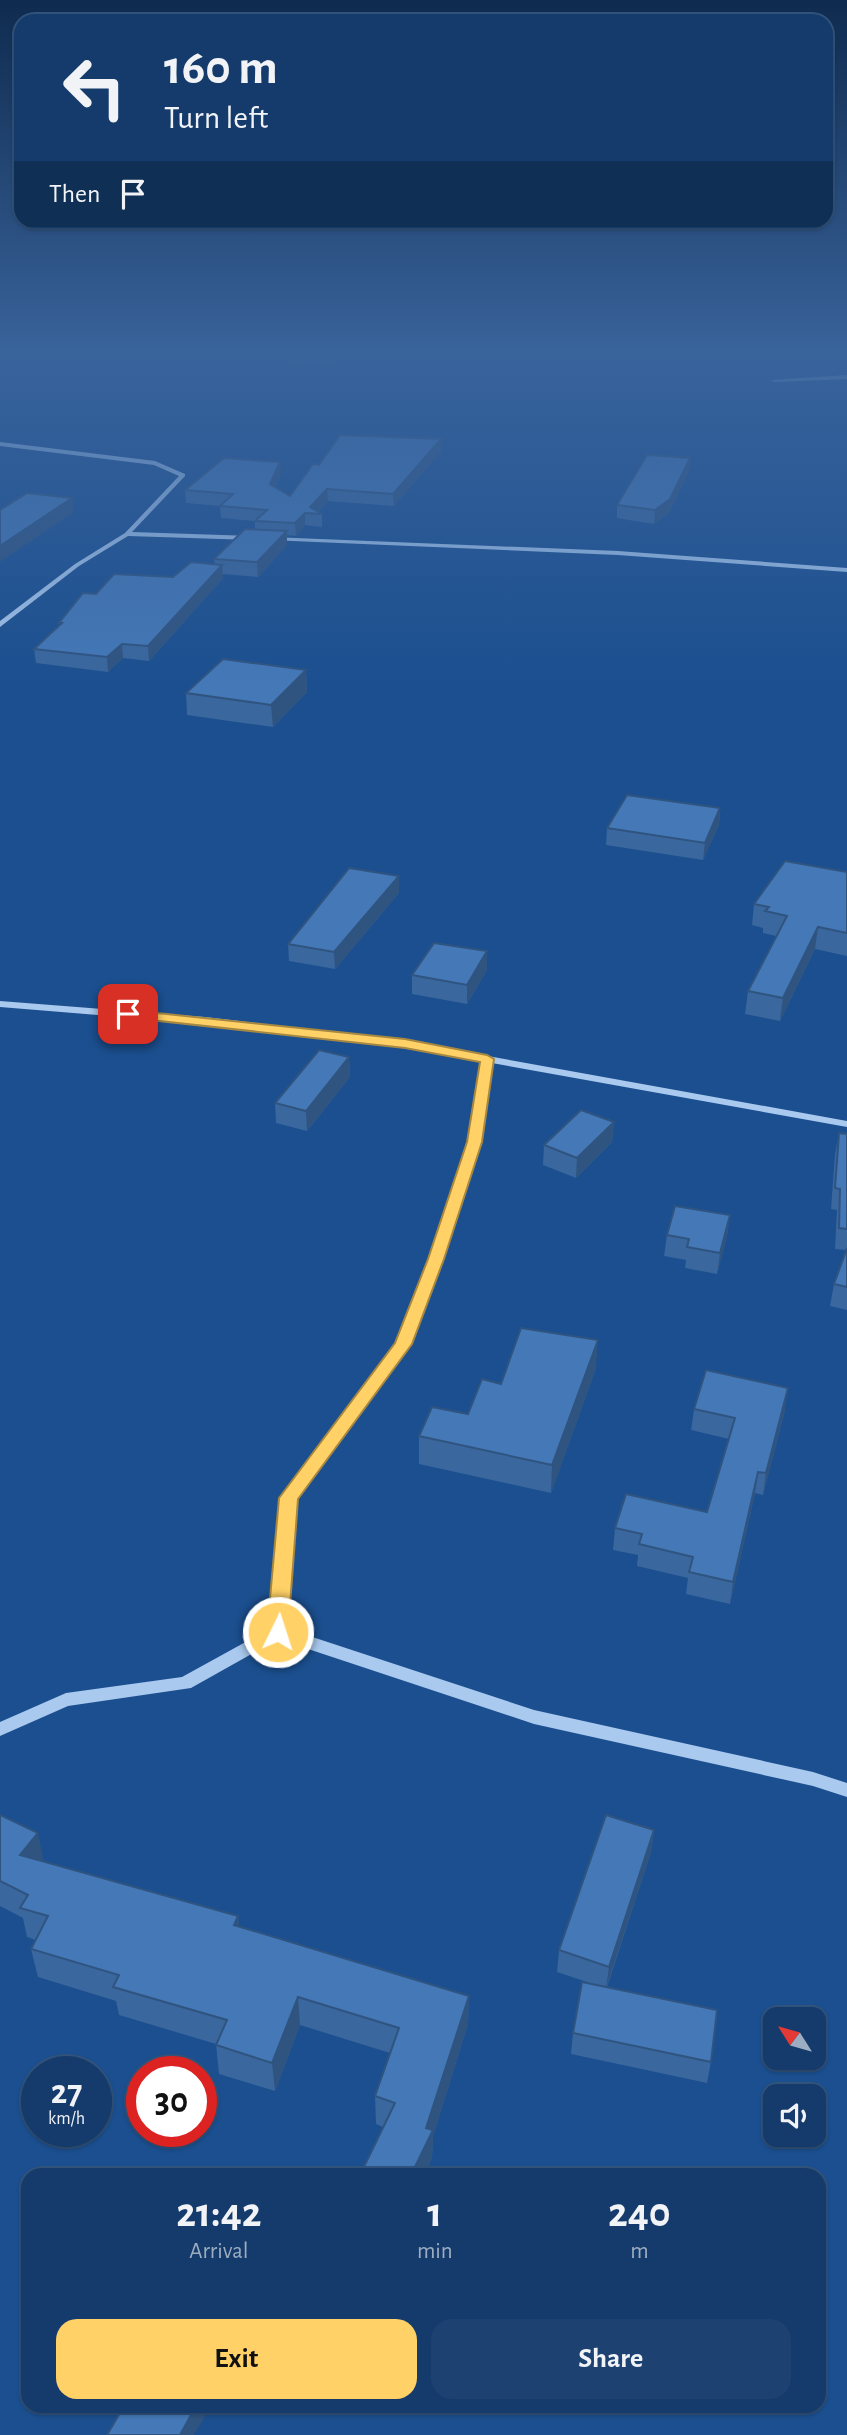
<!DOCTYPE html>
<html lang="en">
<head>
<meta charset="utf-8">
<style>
	body { margin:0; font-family:"Alegreya Sans",sans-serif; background:#1d4271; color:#f1f3f6; height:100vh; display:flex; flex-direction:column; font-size:26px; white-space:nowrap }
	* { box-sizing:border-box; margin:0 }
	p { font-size:23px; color:#9dadc1 }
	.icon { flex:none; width:38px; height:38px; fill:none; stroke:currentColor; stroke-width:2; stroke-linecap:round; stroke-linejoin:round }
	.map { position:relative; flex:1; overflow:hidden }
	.side { position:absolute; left:21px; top:2168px; width:805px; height:245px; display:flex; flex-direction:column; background:#143b6b; border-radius:21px; box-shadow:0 2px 5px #0004,0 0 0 2px #33557e }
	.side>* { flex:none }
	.guide { position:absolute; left:14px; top:14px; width:819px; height:214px; border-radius:21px; box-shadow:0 2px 5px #0004,0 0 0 2px #33557e; background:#143b6b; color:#f1f3f6; overflow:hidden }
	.needle { width:46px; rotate:307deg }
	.fabs { position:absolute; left:763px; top:2007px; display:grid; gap:14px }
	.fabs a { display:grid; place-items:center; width:63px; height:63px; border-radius:14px; background:#143b6b; box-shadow:0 2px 5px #0004,0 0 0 2px #33557e; font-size:35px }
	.speed { position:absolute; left:21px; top:2056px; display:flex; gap:14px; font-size:35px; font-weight:700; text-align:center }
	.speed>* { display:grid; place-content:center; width:91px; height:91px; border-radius:50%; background:#143b6b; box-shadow:0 2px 5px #0004,0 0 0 2px #33557e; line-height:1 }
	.speed small { font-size:18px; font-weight:400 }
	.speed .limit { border:10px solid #d22; background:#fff; color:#111 }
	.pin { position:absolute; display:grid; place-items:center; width:60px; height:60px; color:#fff; margin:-30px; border-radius:14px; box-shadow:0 4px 10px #0006 }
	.me { position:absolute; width:77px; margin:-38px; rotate:4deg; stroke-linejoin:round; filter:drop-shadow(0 0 5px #0008) }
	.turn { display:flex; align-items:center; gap:24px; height:147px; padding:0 35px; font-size:32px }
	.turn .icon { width:91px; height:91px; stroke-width:2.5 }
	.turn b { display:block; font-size:49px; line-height:60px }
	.then { display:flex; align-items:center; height:66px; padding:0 35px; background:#0003; gap:14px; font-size:26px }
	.eta { display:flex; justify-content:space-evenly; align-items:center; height:119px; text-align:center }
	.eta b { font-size:42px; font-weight:700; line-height:49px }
	.cta { display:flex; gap:14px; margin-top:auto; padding:14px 35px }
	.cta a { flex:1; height:80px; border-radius:21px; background:#ffd166; color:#111; font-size:28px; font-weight:700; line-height:80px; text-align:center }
	.cta a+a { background:#1d4271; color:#f1f3f6 }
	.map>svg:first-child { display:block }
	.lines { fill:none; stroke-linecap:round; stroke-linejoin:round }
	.minor { fill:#a9c9ee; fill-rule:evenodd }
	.wall { fill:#3a679d }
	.shaded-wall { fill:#305480 }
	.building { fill:#4478b7; stroke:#305480; stroke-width:2 }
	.route { fill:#ffd166; stroke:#a68842; stroke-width:2 }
</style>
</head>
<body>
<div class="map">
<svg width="847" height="2435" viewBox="0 0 847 2435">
	<rect width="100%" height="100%" fill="#1b4f8f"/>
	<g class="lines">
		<g class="minor">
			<path d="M 847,375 L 847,379 L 774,382 L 771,380 Z"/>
			<path d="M 0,442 L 155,461 L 185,474 L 185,476 L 132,532 L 252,536 L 255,538 L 252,540 L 128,536 L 79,566 L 0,627 L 0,621 L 75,564 L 125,533 L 179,476 L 154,465 L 0,446 Z"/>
			<path d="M 271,537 L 618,551 L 847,568 L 847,572 L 618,555 L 269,540 L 268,539 Z"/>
			<path d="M 0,1001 L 205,1017 L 405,1041 L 847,1121 L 847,1127 L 492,1063 L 480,1142 L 442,1259 L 410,1344 L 295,1499 L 285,1628 L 534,1710 L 813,1772 L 847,1783 L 847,1797 L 813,1786 L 534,1724 L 278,1639 L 191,1688 L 68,1706 L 0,1736 L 0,1722 L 66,1693 L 182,1677 L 269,1629 L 281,1498 L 397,1343 L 430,1259 L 468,1142 L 481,1061 C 322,1032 161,1020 0,1007 Z"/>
		</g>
	</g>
	<g class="wall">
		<path d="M 290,348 L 342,348 L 335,363 L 289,362 L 288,350 Z"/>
		<path d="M 441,439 L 441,451 L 394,506 L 328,501 L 318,512 L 322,514 L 322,527 L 305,525 L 296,536 L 287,535 L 287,545 L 258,577 L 223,574 L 223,578 L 149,661 L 123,658 L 108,672 L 36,663 L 34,649 L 59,626 L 59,623 L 96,594 L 173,577 L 215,564 L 214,559 L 255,529 L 255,521 L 221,518 L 220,506 L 186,503 L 185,490 L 281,474 L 275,487 L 290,496 L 319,465 Z"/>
		<path d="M 690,458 L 689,471 L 669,513 L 654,524 L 617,518 L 617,505 Z"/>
		<path d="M 306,670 L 307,692 L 273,727 L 187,715 L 186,693 Z"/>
		<path d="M 720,808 L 719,825 L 703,860 L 606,845 L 607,828 Z"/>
		<path d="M 847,872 L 847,956 L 815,949 L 780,1021 L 745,1014 L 748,991 L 776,936 L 763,933 L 763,928 L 752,925 L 754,904 Z"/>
		<path d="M 399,893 L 335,969 L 289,961 L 288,944 Z"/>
		<path d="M 487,970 L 467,1004 L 412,994 L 412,975 Z"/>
		<path d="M 349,1057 L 350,1077 L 307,1131 L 276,1123 L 275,1103 Z"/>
		<path d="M 614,1122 L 612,1142 L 576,1178 L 543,1165 L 544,1145 Z"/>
		<path d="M 839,1133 L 847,1134 L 847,1310 L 830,1306 L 834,1284 L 846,1250 L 835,1249 L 837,1210 L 831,1209 L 835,1154 Z"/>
		<path d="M 730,1215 L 727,1236 L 717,1274 L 685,1268 L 686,1260 L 664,1256 L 667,1235 Z"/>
		<path d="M 596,1368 L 551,1493 L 419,1464 L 419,1436 L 468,1414 L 501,1384 Z"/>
		<path d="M 694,1409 L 785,1410 L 763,1495 L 755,1493 L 730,1604 L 686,1594 L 688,1578 L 637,1566 L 638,1555 L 613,1550 L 615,1528 L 707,1512 L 729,1439 L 691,1430 Z"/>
		<path d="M 0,1815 L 44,1862 L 238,1916 L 239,1926 L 469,1996 L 468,2024 L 433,2136 L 432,2158 L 424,2175 L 360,2175 L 383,2127 L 376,2124 L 375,2096 L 390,2053 L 300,2025 L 275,2091 L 219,2074 L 216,2044 L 119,2015 L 116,2001 L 38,1977 L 31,1949 L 36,1940 L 27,1937 L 23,1918 L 0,1906 Z"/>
		<path d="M 654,1830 L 651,1852 L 607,1987 L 711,2062 L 707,2083 L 571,2054 L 573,2033 L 593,1984 L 557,1972 L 559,1950 Z"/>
	</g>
	<g class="shaded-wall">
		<path d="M 336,348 L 342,348 L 335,363 L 334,351 Z"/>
		<path d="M 441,439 L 441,451 L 394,506 L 393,494 Z"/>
		<path d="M 690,458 L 689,471 L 669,513 L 654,524 L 655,510 Z"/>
		<path d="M 280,462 L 281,474 L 270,497 L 270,484 Z"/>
		<path d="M 327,489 L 328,501 L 316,514 L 310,507 Z"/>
		<path d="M 72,498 L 74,512 L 0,562 L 0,546 Z"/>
		<path d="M 305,513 L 305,525 L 296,536 L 295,523 Z"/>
		<path d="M 287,531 L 287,545 L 258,577 L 257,562 Z"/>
		<path d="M 222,565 L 223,578 L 149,661 L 148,646 Z"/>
		<path d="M 122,644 L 123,658 L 108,672 L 107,657 Z"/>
		<path d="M 306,670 L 307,692 L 273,727 L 271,705 Z"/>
		<path d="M 720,808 L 719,825 L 703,860 L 705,843 Z"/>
		<path d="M 399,876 L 399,893 L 335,969 L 334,952 Z"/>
		<path d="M 818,927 L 815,949 L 780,1021 L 783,998 Z"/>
		<path d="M 487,951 L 487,970 L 467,1004 L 467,985 Z"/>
		<path d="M 349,1057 L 350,1077 L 307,1131 L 306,1111 Z"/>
		<path d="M 614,1122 L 612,1142 L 576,1178 L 577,1158 Z"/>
		<path d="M 730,1215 L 727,1236 L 717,1274 L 720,1253 Z"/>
		<path d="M 598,1340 L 596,1368 L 551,1493 L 552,1465 Z"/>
		<path d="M 788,1388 L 785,1410 L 763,1495 L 766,1473 Z"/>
		<path d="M 758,1472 L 755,1493 L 730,1604 L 733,1582 Z"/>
		<path d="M 654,1830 L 651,1852 L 606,1988 L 609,1967 Z"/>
		<path d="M 38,1833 L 44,1863 L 20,1855 Z"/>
		<path d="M 238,1916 L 241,1945 L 234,1925 Z"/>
		<path d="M 469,1996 L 468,2024 L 433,2136 L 432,2158 L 424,2175 L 411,2175 Z"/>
		<path d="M 298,1997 L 300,2025 L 275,2091 L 272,2063 Z"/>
		<path d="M 196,2406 L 211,2406 L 194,2435 L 180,2435 Z"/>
	</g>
	<g class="building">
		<path d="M 290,348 L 336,348 L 334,351 L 288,350 Z"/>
		<path d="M 340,435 L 441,439 L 393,494 L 327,489 L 310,507 L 322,514 L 305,513 L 295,523 L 255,521 L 267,510 L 220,506 L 233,494 L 185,490 L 224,458 L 280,462 L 270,484 L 290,496 L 313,464 L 319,465 Z"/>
		<path d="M 647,455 L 690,458 L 670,499 L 655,510 L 617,505 Z"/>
		<path d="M 27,493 L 72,498 L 0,546 L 0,510 Z"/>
		<path d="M 245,529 L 287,531 L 257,562 L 214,559 Z"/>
		<path d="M 191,562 L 222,565 L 148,646 L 122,644 L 107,657 L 34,649 L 62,623 L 59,623 L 83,593 L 96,594 L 114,574 L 173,577 Z"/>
		<path d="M 223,659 L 306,670 L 271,705 L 186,693 Z"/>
		<path d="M 627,795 L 720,808 L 705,843 L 607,828 Z"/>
		<path d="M 785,861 L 847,872 L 847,933 L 818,927 L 783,998 L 748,991 L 787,916 L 765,911 L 769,907 L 754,904 Z"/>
		<path d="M 349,868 L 399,876 L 334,952 L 288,944 Z"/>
		<path d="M 434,943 L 487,951 L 467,985 L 412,975 Z"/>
		<path d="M 319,1050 L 349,1057 L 306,1111 L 275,1103 Z"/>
		<path d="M 581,1110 L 614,1122 L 577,1158 L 544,1145 Z"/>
		<path d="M 839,1133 L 847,1134 L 847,1229 L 839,1228 L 840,1189 L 835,1188 Z"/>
		<path d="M 675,1206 L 730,1215 L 720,1253 L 687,1247 L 689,1239 L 667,1235 Z"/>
		<path d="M 847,1248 L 847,1287 L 834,1284 Z"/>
		<path d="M 521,1328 L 598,1340 L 552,1465 L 419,1436 L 432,1407 L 468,1414 L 482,1379 L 501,1384 Z"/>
		<path d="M 706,1370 L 788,1388 L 766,1473 L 758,1472 L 733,1582 L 689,1572 L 693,1557 L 639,1544 L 642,1534 L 615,1528 L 626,1494 L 707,1512 L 735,1418 L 694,1409 Z"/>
		<path d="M 0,1815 L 38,1833 L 20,1855 L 238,1916 L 234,1925 L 469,1996 L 426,2128 L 433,2130 L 411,2175 L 360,2175 L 395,2103 L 375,2096 L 399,2028 L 298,1997 L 272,2063 L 216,2045 L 227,2020 L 113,1987 L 119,1975 L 31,1949 L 48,1916 L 20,1908 L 28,1895 L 0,1881 Z"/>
		<path d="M 606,1815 L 654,1830 L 609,1967 L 559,1950 Z"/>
		<path d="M 582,1982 L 717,2010 L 711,2062 L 573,2033 Z"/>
		<path d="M 124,2406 L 196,2406 L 180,2435 L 107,2435 Z"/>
	</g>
	<linearGradient id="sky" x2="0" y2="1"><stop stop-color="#0f2b4f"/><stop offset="0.51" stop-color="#39639b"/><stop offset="1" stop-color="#39639b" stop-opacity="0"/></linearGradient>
	<rect width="847" height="689" fill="url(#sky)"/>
	<path class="route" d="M 128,1010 L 405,1039 L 487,1055 L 494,1059 L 482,1142 L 444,1259 L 412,1344 L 298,1499 L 288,1632 L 285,1638 L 278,1640 L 270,1638 L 267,1632 L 279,1498 L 395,1343 L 428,1259 L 467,1142 L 480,1062 L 405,1048 L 123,1017 L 123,1011 Z"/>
</svg>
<div class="fabs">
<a><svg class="needle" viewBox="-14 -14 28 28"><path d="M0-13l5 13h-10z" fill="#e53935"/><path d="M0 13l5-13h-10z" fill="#9dadc1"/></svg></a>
<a><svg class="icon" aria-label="sound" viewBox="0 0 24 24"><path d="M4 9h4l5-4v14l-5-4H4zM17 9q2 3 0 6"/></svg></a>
</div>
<div class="speed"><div>27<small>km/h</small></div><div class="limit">30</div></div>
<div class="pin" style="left:128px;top:1014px;background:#d93025"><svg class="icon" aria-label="arrive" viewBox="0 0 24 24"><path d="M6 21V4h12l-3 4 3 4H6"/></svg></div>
<svg class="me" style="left:278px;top:1632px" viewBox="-20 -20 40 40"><circle r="17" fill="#ffd166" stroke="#fff" stroke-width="3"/><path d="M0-11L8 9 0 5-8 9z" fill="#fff"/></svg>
<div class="guide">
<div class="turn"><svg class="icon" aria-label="left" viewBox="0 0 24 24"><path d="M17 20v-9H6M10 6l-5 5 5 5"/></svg><div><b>160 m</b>Turn left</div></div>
<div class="then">Then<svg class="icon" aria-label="arrive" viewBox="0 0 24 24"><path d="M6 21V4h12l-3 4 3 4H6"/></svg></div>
</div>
<section class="side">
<div class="eta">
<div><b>21:42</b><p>Arrival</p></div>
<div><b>1</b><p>min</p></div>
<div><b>240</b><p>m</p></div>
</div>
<div class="cta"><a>Exit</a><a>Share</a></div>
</section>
</div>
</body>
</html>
